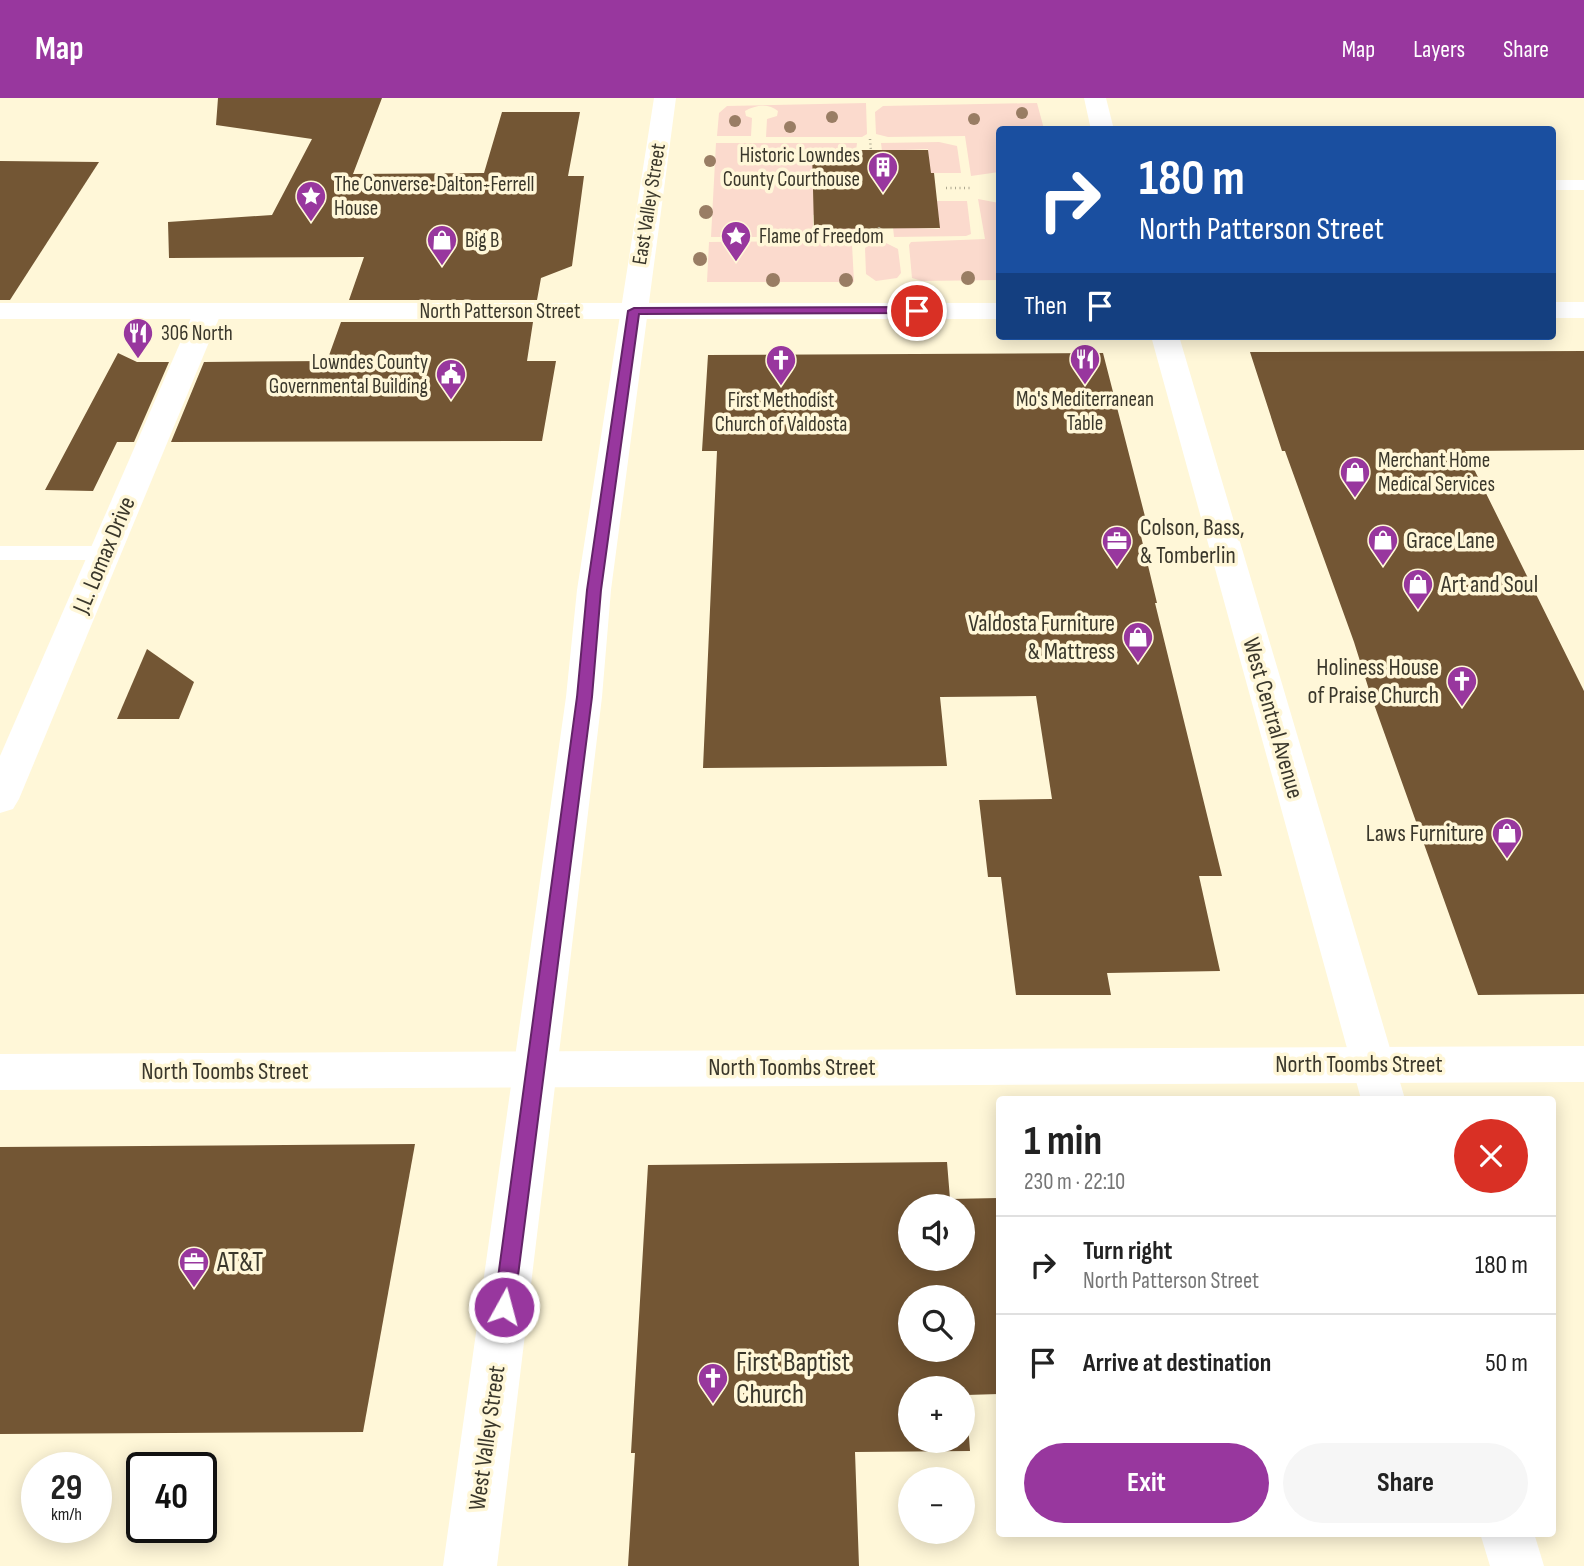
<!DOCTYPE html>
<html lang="en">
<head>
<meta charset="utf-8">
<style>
	body { margin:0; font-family:"Sofia Sans Condensed",sans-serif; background:#f6f6f6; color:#222; height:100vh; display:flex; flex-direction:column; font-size:26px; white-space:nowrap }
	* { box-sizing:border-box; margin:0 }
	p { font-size:23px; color:#767676 }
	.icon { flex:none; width:38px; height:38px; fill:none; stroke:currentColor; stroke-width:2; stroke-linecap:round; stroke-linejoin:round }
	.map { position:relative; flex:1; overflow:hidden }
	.sheet { position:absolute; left:996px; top:998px; width:560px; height:441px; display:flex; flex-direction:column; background:#fff; border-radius:7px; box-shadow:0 4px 18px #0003 }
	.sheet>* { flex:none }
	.guide { position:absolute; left:996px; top:28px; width:560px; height:214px; border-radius:7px; box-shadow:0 4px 18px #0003; background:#1a4fa0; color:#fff; overflow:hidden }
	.fabs { position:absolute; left:898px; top:1096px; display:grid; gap:14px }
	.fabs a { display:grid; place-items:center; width:77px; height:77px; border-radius:50%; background:#fff; box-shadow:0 4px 18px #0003; font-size:35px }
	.speed { position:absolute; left:21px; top:1354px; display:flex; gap:14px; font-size:35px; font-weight:700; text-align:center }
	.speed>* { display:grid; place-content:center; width:91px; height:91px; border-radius:50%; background:#fff; box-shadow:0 4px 18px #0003; line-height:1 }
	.speed small { font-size:18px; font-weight:400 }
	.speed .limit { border:4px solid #111; border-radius:10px; background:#fff; color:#111 }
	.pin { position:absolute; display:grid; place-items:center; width:60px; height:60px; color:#fff; margin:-30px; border:4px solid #fff; border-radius:50%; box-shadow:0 2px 7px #0007 }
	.me { position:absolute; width:77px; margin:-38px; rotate:7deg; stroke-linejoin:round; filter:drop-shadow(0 0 5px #0008) }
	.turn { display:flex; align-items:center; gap:24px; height:147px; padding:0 28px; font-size:32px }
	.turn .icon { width:91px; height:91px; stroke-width:2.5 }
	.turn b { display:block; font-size:49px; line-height:60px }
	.then { display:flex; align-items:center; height:66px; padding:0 28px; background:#0003; gap:14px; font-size:26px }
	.round { display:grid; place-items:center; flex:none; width:74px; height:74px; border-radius:37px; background:#f6f6f6 }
	.head { display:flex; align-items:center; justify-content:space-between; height:119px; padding:0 28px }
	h1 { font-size:42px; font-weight:700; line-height:52px }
	.button { display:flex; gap:14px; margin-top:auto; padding:14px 28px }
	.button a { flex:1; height:80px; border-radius:42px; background:#98379e; color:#fff; font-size:28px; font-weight:700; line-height:80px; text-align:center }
	.button a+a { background:#f6f6f6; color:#222 }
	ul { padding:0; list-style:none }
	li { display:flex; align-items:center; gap:21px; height:98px; padding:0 28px; border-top:2px solid #e0e0e0 }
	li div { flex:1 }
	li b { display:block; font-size:26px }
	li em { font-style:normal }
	header { display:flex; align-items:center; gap:42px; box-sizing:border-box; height:98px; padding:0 35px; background:#98379e; color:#fff }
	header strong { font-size:33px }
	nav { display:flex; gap:38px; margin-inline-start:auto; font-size:24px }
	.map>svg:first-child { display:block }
	.green { fill:#fbdacd }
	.building { fill:#735634; fill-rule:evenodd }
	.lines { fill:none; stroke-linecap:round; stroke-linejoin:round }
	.path { stroke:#ada890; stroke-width:2.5; stroke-dasharray:1 3.5; stroke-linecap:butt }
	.service { fill:#fff; fill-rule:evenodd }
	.minor { fill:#fff; fill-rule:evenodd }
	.tertiary { fill:#fff; fill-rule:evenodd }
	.primary { fill:#fff; fill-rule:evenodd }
	.trunk { fill:#fff; fill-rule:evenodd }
	.tree { fill:#997d64 }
	.route { fill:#98379e; stroke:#632467; stroke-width:2 }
	.labels { text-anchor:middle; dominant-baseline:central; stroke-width:7; stroke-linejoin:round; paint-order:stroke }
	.far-poi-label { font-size:21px; fill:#3a372b; stroke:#fff7d8; text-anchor:start }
	.far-street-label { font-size:21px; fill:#3a372b; stroke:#fff7d8 }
	.poi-label { font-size:24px; fill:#3a372b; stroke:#fff7d8; text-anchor:start }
	.street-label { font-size:24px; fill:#3a372b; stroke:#fff7d8 }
	.near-poi-label { font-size:28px; fill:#3a372b; stroke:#fff7d8; text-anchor:start }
</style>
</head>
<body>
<header>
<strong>Map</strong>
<nav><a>Map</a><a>Layers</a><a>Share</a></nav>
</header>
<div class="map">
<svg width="1584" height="1468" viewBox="0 0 1584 1468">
	<rect width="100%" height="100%" fill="#fff7d8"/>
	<g class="green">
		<path d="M 866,5 L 867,36 L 862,39 L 766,39 L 767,21 L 777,18 L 778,13 C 769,5 755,7 745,13 L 746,18 L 752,20 L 751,38 L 717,38 L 719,15 L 727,8 Z"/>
		<path d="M 1037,5 L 1044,31 L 999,32 L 999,74 L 971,78 L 965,38 L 888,39 L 876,36 L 875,14 L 883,8 Z"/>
		<path d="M 939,44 L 957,48 L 961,75 L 929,75 L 928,51 L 882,53 L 881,45 Z"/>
		<path d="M 716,45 L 857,45 L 856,53 L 812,52 L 812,63 L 819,63 L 820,116 L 813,117 L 813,130 L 865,129 L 866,139 L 711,139 Z"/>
		<path d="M 978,101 L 999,105 L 999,182 L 922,183 L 912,180 L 909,147 L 911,144 L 985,141 Z"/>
		<path d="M 932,103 L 967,103 L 971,136 L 966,138 L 894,139 L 893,129 L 939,131 L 938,117 Z"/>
		<path d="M 843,143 L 852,146 L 854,184 L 707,184 L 709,144 Z"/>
		<path d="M 873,145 L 886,145 L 898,151 L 901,175 L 897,180 L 876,183 L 866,176 L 865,150 Z"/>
	</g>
	<g class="building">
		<path d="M 218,0 L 382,0 L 353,76 L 484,75 L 502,14 L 580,14 L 568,78 L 584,78 L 572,168 L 541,180 L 537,202 L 349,202 L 364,159 L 169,160 L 168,124 L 272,117 L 312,41 L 216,27 Z"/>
		<path d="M 812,52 L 928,52 L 931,75 L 934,75 L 940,130 L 814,131 Z"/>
		<path d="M 0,63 L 99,64 L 10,202 L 0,202 Z"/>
		<path d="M 341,224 L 533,224 L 527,263 L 556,263 L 542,343 L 171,344 L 204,264 L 327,263 Z"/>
		<path d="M 1584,253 L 1584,352 L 1465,353 L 1584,593 L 1584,896 L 1478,897 L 1370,595 L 1354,544 L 1285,353 L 1282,353 L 1250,254 Z"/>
		<path d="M 118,255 L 137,264 L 169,264 L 134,344 L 117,344 L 93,393 L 45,392 Z"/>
		<path d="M 1103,255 L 1149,434 L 1140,434 L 1157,505 L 1155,505 L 1222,778 L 1199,778 L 1220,873 L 1107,875 L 1111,897 L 1016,897 L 1001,779 L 988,779 L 979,702 L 1052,701 L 1036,598 L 940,599 L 947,668 L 703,670 L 717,353 L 702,353 L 708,257 Z"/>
		<path d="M 147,551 L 194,584 L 179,621 L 117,621 Z"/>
		<path d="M 415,1046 L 363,1334 L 0,1336 L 0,1049 Z"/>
		<path d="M 947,1064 L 950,1101 L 999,1100 L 999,1296 L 966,1297 L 970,1353 L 855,1354 L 859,1468 L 628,1468 L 635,1355 L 631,1355 L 648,1067 ZM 910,1108 L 962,1108 L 962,1160 L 910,1160 ZM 910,1199 L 962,1199 L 962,1251 L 910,1251 ZM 910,1290 L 962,1290 L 962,1342 L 910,1342 Z"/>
	</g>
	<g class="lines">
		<g class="path">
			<path d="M 870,41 L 871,53"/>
			<path d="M 946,90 L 970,90"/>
			<path d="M 879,129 L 880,141"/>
		</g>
		<g class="service">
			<rect x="1552" y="82" width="32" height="10"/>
			<path d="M 0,448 L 104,448 L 112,450 L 116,455 L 112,460 L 104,462 L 0,462 Z"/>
		</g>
		<g class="minor">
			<path d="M 208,205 L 218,207 L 222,213 L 19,701 L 13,711 L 0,715 L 0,658 L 194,213 L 198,207 Z"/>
			<path d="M 1584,948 L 1584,984 L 0,992 L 0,956 Z"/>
		</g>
		<path class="tertiary" d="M 654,0 L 676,0 L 611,492 L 602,599 L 497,1468 L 443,1468 L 566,599 L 577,492 Z"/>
		<g class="primary">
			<rect x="1552" y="204" width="32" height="16"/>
			<rect x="0" y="205" width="999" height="16"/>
		</g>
		<g class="trunk">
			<path d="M 1084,0 L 1106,0 L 1114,32 L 1091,32 Z"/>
			<path d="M 1151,238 L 1179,238 L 1405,1001 L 1361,1001 Z"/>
			<path d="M 1480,1435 L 1534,1435 L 1544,1468 L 1490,1468 Z"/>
		</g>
	</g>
	<g class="tree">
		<circle cx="1022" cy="15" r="6"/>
		<circle cx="832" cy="19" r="6"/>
		<circle cx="974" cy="21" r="6"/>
		<circle cx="735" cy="23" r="6"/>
		<circle cx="790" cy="29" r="6"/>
		<circle cx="710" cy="63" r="6"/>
		<circle cx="706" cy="114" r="7"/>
		<circle cx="700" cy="161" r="7"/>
		<circle cx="968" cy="180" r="7"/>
		<circle cx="773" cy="182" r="7"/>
		<circle cx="846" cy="182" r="7"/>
	</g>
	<path class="route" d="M 917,209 L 923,213 L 921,215 L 639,216 L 601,492 L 592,599 L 514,1209 L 511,1215 L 504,1218 L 497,1215 L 494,1209 L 577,599 L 587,492 L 628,213 L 634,210 Z"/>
	<defs>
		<g id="building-pin" transform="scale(1.575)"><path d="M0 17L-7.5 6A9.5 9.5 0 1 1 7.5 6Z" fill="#98379e" stroke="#fff7d8"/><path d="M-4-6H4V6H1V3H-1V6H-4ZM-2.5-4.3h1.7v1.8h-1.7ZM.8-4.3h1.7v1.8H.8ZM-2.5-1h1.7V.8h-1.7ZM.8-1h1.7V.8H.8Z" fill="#fff"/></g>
		<g id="sight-pin" transform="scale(1.575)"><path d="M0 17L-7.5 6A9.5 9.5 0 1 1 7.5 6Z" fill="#98379e" stroke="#fff7d8"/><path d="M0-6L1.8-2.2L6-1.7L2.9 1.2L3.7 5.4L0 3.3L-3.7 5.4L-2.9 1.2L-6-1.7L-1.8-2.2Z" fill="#fff"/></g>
		<g id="shop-pin" transform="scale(1.575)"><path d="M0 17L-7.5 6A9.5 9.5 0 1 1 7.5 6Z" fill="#98379e" stroke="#fff7d8"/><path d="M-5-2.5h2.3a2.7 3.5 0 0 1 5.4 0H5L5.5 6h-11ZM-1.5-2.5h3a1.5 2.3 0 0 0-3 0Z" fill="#fff"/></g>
		<g id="restaurant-pin" transform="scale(1.575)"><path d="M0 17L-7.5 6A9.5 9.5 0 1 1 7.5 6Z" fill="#98379e" stroke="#fff7d8"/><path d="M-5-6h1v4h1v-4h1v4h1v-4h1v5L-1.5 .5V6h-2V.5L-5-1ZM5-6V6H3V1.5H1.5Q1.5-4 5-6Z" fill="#fff"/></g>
		<g id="church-pin" transform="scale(1.575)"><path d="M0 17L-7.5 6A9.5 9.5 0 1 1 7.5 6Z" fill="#98379e" stroke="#fff7d8"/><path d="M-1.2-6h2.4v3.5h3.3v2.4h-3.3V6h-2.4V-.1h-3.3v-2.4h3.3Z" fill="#fff"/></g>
		<g id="civic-pin" transform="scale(1.575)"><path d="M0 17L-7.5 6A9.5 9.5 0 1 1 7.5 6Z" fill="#98379e" stroke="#fff7d8"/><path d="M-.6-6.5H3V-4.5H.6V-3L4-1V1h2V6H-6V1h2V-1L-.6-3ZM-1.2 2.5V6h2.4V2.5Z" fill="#fff"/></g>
		<g id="office-pin" transform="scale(1.575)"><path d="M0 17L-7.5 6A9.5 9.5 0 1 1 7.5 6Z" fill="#98379e" stroke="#fff7d8"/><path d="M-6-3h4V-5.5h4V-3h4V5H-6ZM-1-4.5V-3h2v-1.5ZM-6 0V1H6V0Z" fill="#fff"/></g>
	</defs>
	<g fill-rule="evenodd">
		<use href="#building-pin" x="883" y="69"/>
		<use href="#sight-pin" x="311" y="98"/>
		<use href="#sight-pin" x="736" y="138"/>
		<use href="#shop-pin" x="442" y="142"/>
		<use href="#restaurant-pin" x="138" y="235"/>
		<use href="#restaurant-pin" x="1085" y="261"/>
		<use href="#church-pin" x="781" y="262"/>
		<use href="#civic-pin" x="451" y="276"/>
		<use href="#shop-pin" x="1355" y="374"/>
		<use href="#shop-pin" x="1383" y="442"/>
		<use href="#office-pin" x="1117" y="443"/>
		<use href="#shop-pin" x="1418" y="486"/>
		<use href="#shop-pin" x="1138" y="539"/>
		<use href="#church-pin" x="1462" y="583"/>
		<use href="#shop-pin" x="1507" y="735"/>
		<use href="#office-pin" x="194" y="1164"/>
		<use href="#church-pin" x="713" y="1280"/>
	</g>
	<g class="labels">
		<g class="far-poi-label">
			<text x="860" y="57" text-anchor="end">Historic Lowndes<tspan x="860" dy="24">County Courthouse</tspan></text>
			<text x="334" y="86">The Converse-Dalton-Ferrell<tspan x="334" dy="24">House</tspan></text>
			<text x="759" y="138">Flame of Freedom</text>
			<text x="465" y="142">Big B</text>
			<text x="161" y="235">306 North</text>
			<text x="428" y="264" text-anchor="end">Lowndes County<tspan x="428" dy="24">Governmental Building</tspan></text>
			<text x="1085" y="301" text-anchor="middle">Mo's Mediterranean<tspan x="1085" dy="24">Table</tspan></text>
			<text x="781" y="302" text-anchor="middle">First Methodist<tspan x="781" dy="24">Church of Valdosta</tspan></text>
			<text x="1378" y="362">Merchant Home<tspan x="1378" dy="24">Medical Services</tspan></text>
		</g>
		<g class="far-street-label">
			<text transform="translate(649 106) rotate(-81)">East Valley Street</text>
			<text x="500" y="213">North Patterson Street</text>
		</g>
		<g class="poi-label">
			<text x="1140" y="429">Colson, Bass,<tspan x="1140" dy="28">&amp; Tomberlin</tspan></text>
			<text x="1406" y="442">Grace Lane</text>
			<text x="1441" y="486">Art and Soul</text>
			<text x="1115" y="525" text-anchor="end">Valdosta Furniture<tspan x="1115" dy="28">&amp; Mattress</tspan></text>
			<text x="1439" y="569" text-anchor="end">Holiness House<tspan x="1439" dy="28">of Praise Church</tspan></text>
			<text x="1484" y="735" text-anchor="end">Laws Furniture</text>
		</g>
		<g class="street-label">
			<text transform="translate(104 457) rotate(-67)">J.L. Lomax Drive</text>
			<text transform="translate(1273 620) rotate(74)">West Central Avenue</text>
			<text x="1359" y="966">North Toombs Street</text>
			<text x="792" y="969">North Toombs Street</text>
			<text x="225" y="973">North Toombs Street</text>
			<text transform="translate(487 1340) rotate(-82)">West Valley Street</text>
		</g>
		<g class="near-poi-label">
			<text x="217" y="1164">AT&amp;T</text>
			<text x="736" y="1264">First Baptist<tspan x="736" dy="32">Church</tspan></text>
		</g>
	</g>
</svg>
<div class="fabs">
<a><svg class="icon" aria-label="sound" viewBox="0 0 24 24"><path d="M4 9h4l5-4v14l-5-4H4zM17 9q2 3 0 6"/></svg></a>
<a><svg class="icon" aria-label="search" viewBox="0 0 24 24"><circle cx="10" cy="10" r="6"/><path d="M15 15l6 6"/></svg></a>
<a>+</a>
<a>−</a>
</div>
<div class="speed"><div>29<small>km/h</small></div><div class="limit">40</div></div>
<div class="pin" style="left:917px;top:213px;background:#d93025"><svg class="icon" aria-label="arrive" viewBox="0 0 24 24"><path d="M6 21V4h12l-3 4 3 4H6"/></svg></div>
<svg class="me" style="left:504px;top:1209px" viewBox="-20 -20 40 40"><circle r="17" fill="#98379e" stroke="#fff" stroke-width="3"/><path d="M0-11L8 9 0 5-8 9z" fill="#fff"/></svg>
<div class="guide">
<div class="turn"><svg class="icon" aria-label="right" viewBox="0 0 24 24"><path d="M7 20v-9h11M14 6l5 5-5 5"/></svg><div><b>180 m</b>North Patterson Street</div></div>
<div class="then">Then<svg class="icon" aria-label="arrive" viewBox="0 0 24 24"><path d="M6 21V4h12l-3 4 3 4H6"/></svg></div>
</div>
<section class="sheet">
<div class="head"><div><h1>1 min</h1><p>230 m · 22:10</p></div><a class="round" style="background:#d93025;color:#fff"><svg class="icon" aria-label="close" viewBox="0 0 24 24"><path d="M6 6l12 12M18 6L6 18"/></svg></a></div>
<ul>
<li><svg class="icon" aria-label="right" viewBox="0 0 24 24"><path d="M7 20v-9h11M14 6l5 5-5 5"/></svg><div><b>Turn right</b><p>North Patterson Street</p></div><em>180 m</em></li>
<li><svg class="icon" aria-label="arrive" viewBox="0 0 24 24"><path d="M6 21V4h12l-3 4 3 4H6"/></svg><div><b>Arrive at destination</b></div><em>50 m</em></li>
</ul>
<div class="button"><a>Exit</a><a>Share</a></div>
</section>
</div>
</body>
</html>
